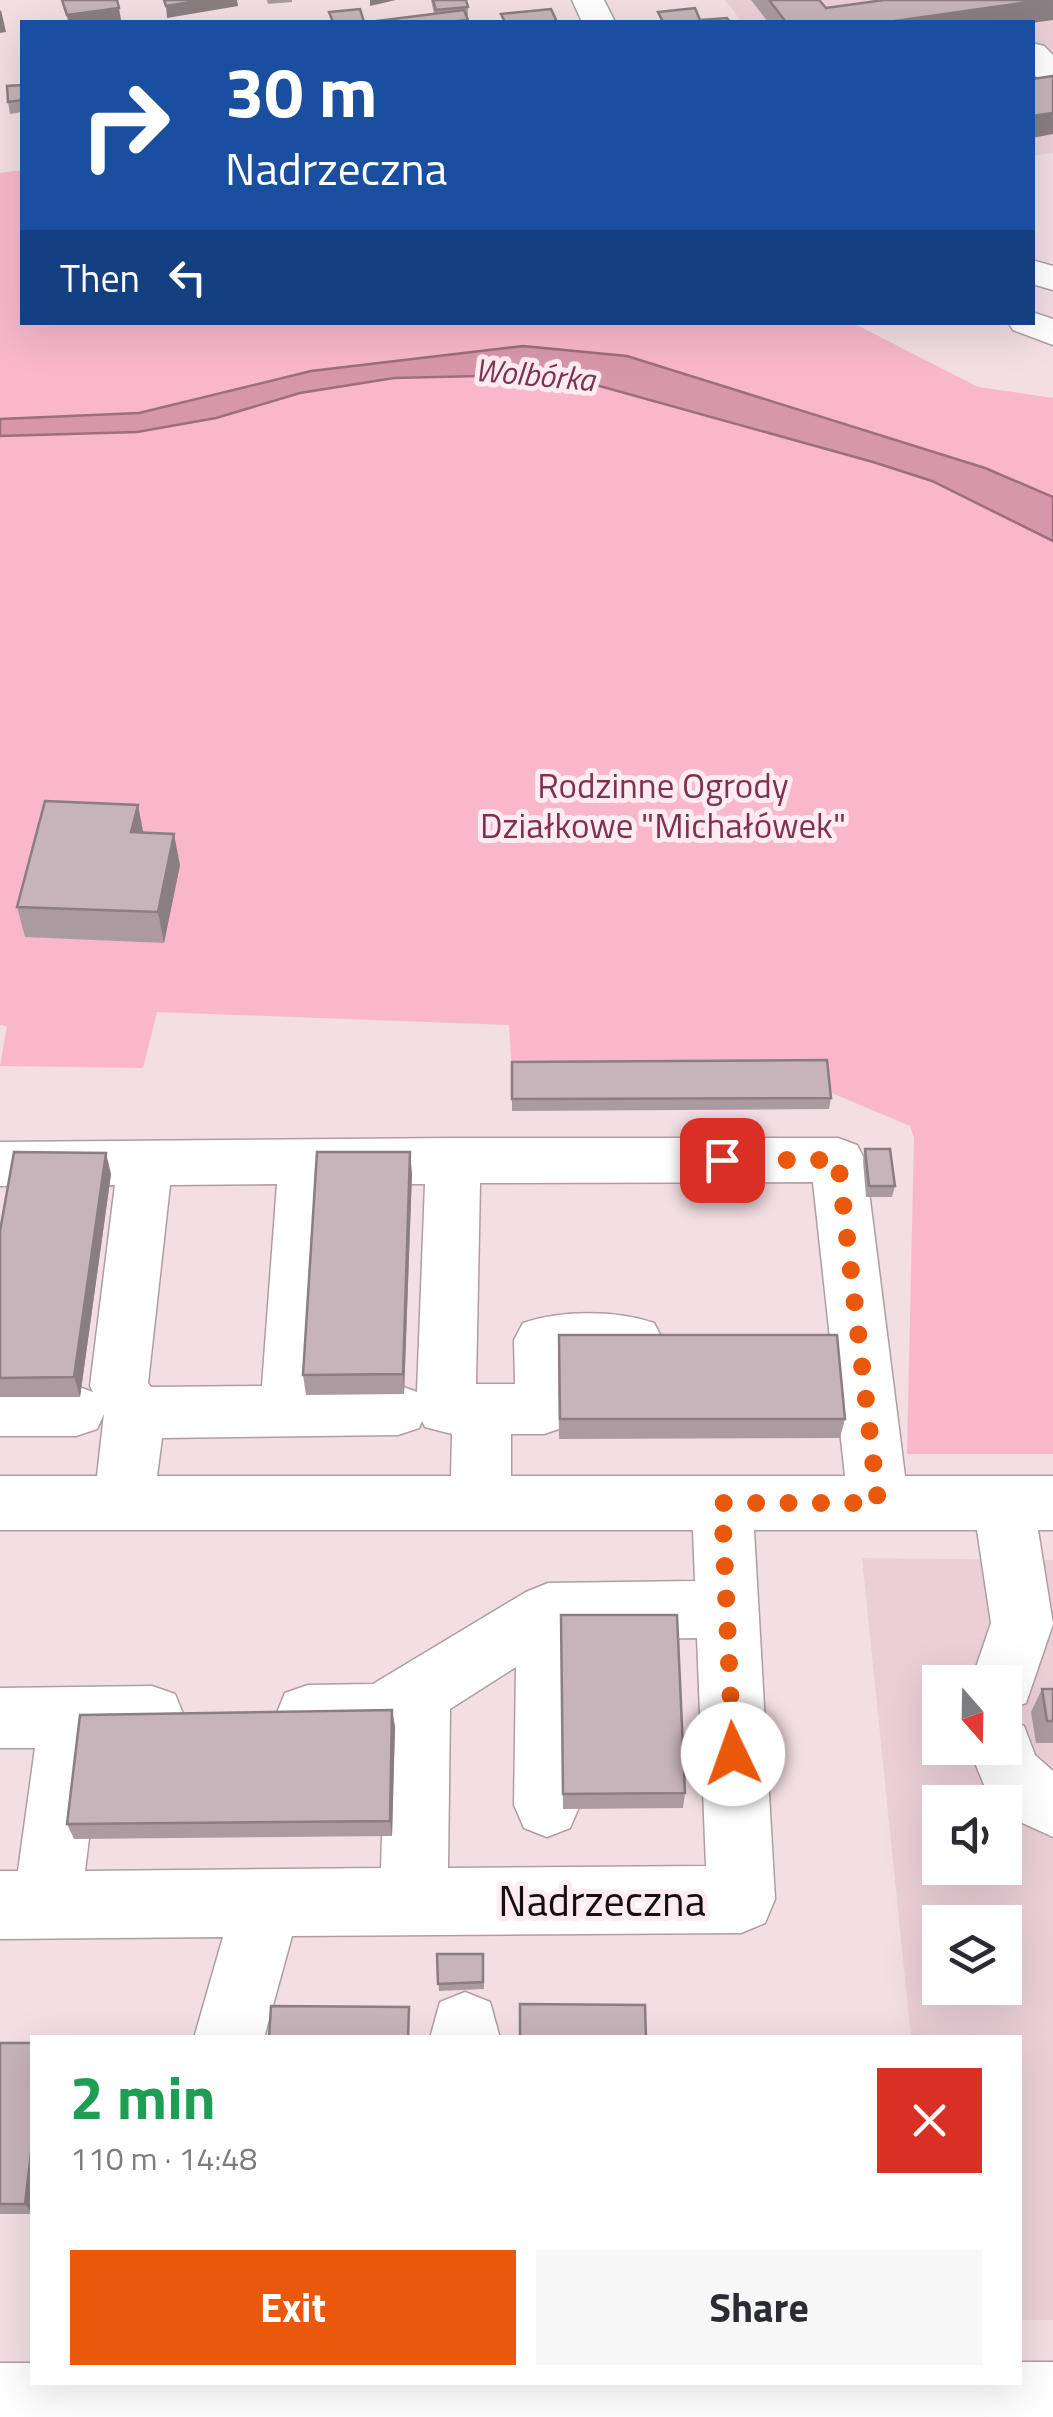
<!DOCTYPE html>
<html lang="en">
<head>
<meta charset="utf-8">
<style>
	body { margin:0; font-family:"Titillium Web",sans-serif; background:#f7f7f7; color:#2b2b33; height:100vh; display:flex; flex-direction:column; font-size:38px; white-space:nowrap }
	* { box-sizing:border-box; margin:0 }
	p { font-size:32px; color:#7c7c81 }
	.icon { flex:none; width:55px; height:55px; fill:none; stroke:currentColor; stroke-width:2; stroke-linecap:round; stroke-linejoin:round }
	.map { position:relative; flex:1; overflow:hidden }
	.drawer { position:absolute; left:30px; top:2035px; width:992px; height:350px; display:flex; flex-direction:column; background:#fff; border-radius:0px; box-shadow:0 10px 40px #0002 }
	.drawer>* { flex:none }
	.top-card { position:absolute; left:20px; top:20px; width:1015px; height:305px; border-radius:0px; box-shadow:0 10px 40px #0002; background:#1a4fa0; color:#fff; overflow:hidden }
	.needle { width:65px; rotate:160deg }
	.controls { position:absolute; left:922px; top:1665px; display:grid; gap:20px }
	.controls a { display:grid; place-items:center; width:100px; height:100px; border-radius:0px; background:#fff; box-shadow:0 10px 40px #0002; font-size:50px }
	.pin { position:absolute; display:grid; place-items:center; width:85px; height:85px; color:#fff; margin:-42px; border-radius:20px; box-shadow:0 5px 15px #0006 }
	.me { position:absolute; width:110px; margin:-55px; rotate:357deg; stroke-linejoin:round; filter:drop-shadow(0 0 8px #0008) }
	.turn { display:flex; align-items:center; gap:35px; height:210px; padding:0 40px; font-size:45px }
	.turn .icon { width:130px; height:130px; stroke-width:2.5 }
	.turn b { display:block; font-size:70px; line-height:85px }
	.then { display:flex; align-items:center; height:95px; padding:0 40px; background:#0003; gap:20px; font-size:38px }
	.round { display:grid; place-items:center; flex:none; width:105px; height:105px; border-radius:0px; background:#f7f7f7 }
	.overview { display:flex; align-items:center; justify-content:space-between; height:170px; padding:0 40px }
	h1 { font-size:60px; font-weight:700; line-height:75px; color:#1e9e55 }
	.cta { display:flex; gap:20px; margin-top:auto; padding:20px 40px }
	.cta a { flex:1; height:115px; border-radius:0px; background:#ea580c; color:#fff; font-size:40px; font-weight:700; line-height:115px; text-align:center }
	.cta a+a { background:#f7f7f7; color:#2b2b33 }
	.map>svg:first-child { display:block }
	.built { fill:#ebcfd7; fill-rule:evenodd }
	.green { fill:#f8b7cb }
	.water { fill:#d797ab; stroke:#9d6e7d; stroke-width:2.5 }
	.lines { fill:none; stroke-linecap:round; stroke-linejoin:round }
	.minor-casing { stroke:#af9da2; stroke-width:3 }
	.minor { fill:#fff; fill-rule:evenodd }
	.wall { fill:#ab9ba0 }
	.shaded-wall { fill:#8b7e82 }
	.building { fill:#c7b4ba; stroke:#8b7e82; stroke-width:2.5 }
	.route { stroke:#ea580c; stroke-width:18; stroke-dasharray:0 32.4 }
	.labels { text-anchor:middle; dominant-baseline:central; stroke-width:10; stroke-linejoin:round; paint-order:stroke }
	.far-water-label { font-size:32px; font-style:italic; fill:#7f3250; stroke:#ffebf1 }
	.park-label { font-size:35px; fill:#7f3250; stroke:#ffebf1 }
	.near-street-label { font-size:42px; fill:#150f11; stroke:#ffebf1 }
</style>
</head>
<body>
<div class="map">
<svg width="1053" height="2417" viewBox="0 0 1053 2417">
	<rect width="100%" height="100%" fill="#f2dee3"/>
	<g class="built">
		<path d="M 725,0 L 1053,0 L 1053,153 L 1033,156 L 1032,22 L 742,22 Z"/>
		<path d="M 862,1558 L 1053,1560 L 1053,2320 L 1020,2320 L 1020,2038 L 911,2037 ZM 940,1682 L 1005,1682 L 1005,1748 L 940,1748 ZM 940,1802 L 1005,1802 L 1005,1868 L 940,1868 ZM 940,1922 L 1005,1922 L 1005,1988 L 940,1988 Z"/>
	</g>
	<path class="green" d="M 22,170 L 22,322 L 853,323 L 978,387 L 1053,398 L 1053,1454 L 907,1454 L 914,1138 L 910,1126 L 827,1091 L 512,1073 L 509,1025 L 157,1012 L 143,1068 L 0,1066 L 7,1026 L 0,1025 L 0,173 Z"/>
	<path class="water" d="M 523,346 L 627,356 L 985,468 L 1053,497 L 1053,541 L 932,481 L 873,462 L 578,380 L 524,375 L 394,378 L 300,393 L 216,418 L 137,432 L 0,436 L 0,419 L 139,413 L 311,371 Z"/>
	<g class="lines">
		<g class="minor-casing">
			<g id="minor">
				<path d="M 572,0 L 604,0 L 615,22 L 582,22 Z"/>
				<path d="M 1032,43 L 1044,46 L 1053,55 L 1053,84 L 1041,81 L 1032,73 Z"/>
				<path d="M 1032,260 L 1053,266 L 1053,290 L 1032,284 Z"/>
				<path d="M 1032,312 L 1053,319 L 1053,345 L 1013,330 L 1008,322 L 1032,322 Z"/>
				<path d="M 453,1138 L 838,1138 L 857,1145 L 865,1160 L 905,1476 L 1053,1476 L 1053,1530 L 1038,1530 L 1053,1624 L 1026,1703 L 1005,1711 L 1005,1682 L 971,1682 L 991,1623 L 977,1530 L 754,1530 L 775,1899 L 765,1923 L 741,1933 L 292,1936 L 264,2038 L 194,2038 L 223,1937 L 0,1939 L 0,1871 L 18,1871 L 35,1748 L 0,1748 L 0,1688 L 152,1686 L 175,1694 L 184,1716 L 175,1738 L 152,1746 L 100,1747 L 85,1871 L 381,1868 L 385,1741 L 308,1745 L 285,1737 L 276,1715 L 285,1693 L 308,1685 L 373,1684 L 526,1592 L 548,1583 L 695,1581 L 693,1530 L 0,1530 L 0,1476 L 97,1476 L 104,1414 L 97,1429 L 76,1436 L 0,1436 L 0,1386 L 76,1386 L 93,1392 L 90,1386 L 115,1185 L 0,1186 L 0,1142 ZM 813,1182 L 845,1476 L 511,1476 L 511,1434 L 544,1434 L 565,1427 L 573,1409 L 572,1364 L 634,1364 L 654,1357 L 663,1340 L 654,1323 C 617,1310 560,1310 523,1323 L 514,1340 L 515,1384 L 476,1384 L 480,1183 ZM 277,1184 L 262,1386 L 151,1387 L 148,1383 L 170,1185 ZM 332,1184 L 425,1184 L 417,1392 L 398,1385 L 320,1386 ZM 422,1421 L 425,1427 L 452,1434 L 451,1476 L 157,1476 L 162,1438 L 398,1435 L 419,1428 ZM 697,1638 L 706,1866 L 448,1868 L 450,1709 L 516,1667 L 514,1805 L 524,1828 L 547,1837 L 570,1828 L 580,1805 L 579,1640 Z"/>
				<path d="M 1005,1719 L 1024,1726 L 1035,1755 L 1053,1771 L 1053,1837 L 1005,1815 L 1005,1802 L 991,1802 L 969,1748 L 1005,1748 Z"/>
				<path d="M 465,1992 L 490,2002 L 500,2038 L 430,2038 L 440,2002 Z"/>
				<path d="M 1020,2362 L 1053,2362 L 1053,2417 L 0,2417 L 0,2363 L 32,2363 L 32,2382 L 1020,2382 Z"/>
			</g>
		</g>
		<use href="#minor" class="minor"/>
	</g>
	<g class="wall">
		<path d="M 267,0 L 292,0 L 292,2 L 268,4 Z"/>
		<path d="M 431,0 L 466,0 L 468,7 L 468,22 L 369,22 L 434,14 Z"/>
		<path d="M 751,0 L 819,0 L 826,8 L 1032,23 L 768,22 Z"/>
		<path d="M 22,85 L 22,112 L 10,114 L 8,102 Z"/>
		<path d="M 143,833 L 180,865 L 164,943 L 25,937 L 17,907 Z"/>
		<path d="M 512,1062 L 831,1098 L 829,1109 L 512,1111 Z"/>
		<path d="M 865,1149 L 895,1186 L 892,1197 L 866,1197 L 863,1160 Z"/>
		<path d="M 412,1173 L 404,1394 L 306,1395 L 303,1375 Z"/>
		<path d="M 111,1174 L 80,1397 L 0,1397 L 0,1231 Z"/>
		<path d="M 558,1355 L 845,1419 L 840,1438 L 559,1439 Z"/>
		<path d="M 561,1615 L 685,1793 L 683,1808 L 563,1809 Z"/>
		<path d="M 1042,1689 L 1053,1689 L 1053,1743 L 1036,1743 L 1031,1712 Z"/>
		<path d="M 392,1710 L 395,1727 L 392,1836 L 74,1839 L 67,1824 Z"/>
		<path d="M 437,1954 L 483,1954 L 484,1989 L 439,1991 Z"/>
		<rect x="0" y="2043" width="32" height="171"/>
	</g>
	<g class="shaded-wall">
		<path d="M 204,0 L 237,0 L 238,6 L 167,18 L 166,6 Z"/>
		<path d="M 370,0 L 396,0 L 370,6 Z"/>
		<path d="M 1042,0 L 1053,0 L 1053,20 L 1032,23 L 888,22 Z"/>
		<path d="M 119,8 L 121,20 L 99,22 L 68,22 L 67,15 Z"/>
		<path d="M 1,10 L 6,32 L 0,33 L 0,11 Z"/>
		<path d="M 1053,113 L 1053,134 L 1032,138 L 1032,116 Z"/>
		<path d="M 138,805 L 144,836 L 131,832 Z"/>
		<path d="M 174,834 L 180,865 L 164,943 L 158,912 Z"/>
		<path d="M 410,1152 L 412,1173 L 404,1394 L 403,1374 Z"/>
		<path d="M 106,1153 L 111,1174 L 80,1397 L 74,1377 Z"/>
		<path d="M 392,1710 L 395,1727 L 392,1836 L 390,1821 Z"/>
		<path d="M 32,2144 L 32,2213 L 25,2204 Z"/>
	</g>
	<g class="building">
		<path d="M 62,0 L 117,0 L 119,8 L 67,15 Z"/>
		<path d="M 164,0 L 204,0 L 166,6 Z"/>
		<path d="M 433,0 L 466,0 L 468,7 L 436,10 Z"/>
		<path d="M 769,0 L 819,0 L 826,8 L 884,0 L 1042,0 L 888,22 L 786,22 Z"/>
		<path d="M 695,8 L 700,20 L 727,18 L 730,22 L 663,22 L 658,12 Z"/>
		<path d="M 360,9 L 364,22 L 333,22 L 329,12 Z"/>
		<path d="M 551,9 L 557,22 L 505,22 L 501,14 Z"/>
		<path d="M 464,10 L 468,20 L 446,22 L 369,22 Z"/>
		<path d="M 1053,76 L 1053,113 L 1032,116 L 1032,79 Z"/>
		<path d="M 22,85 L 22,100 L 8,102 L 7,86 Z"/>
		<path d="M 45,801 L 138,805 L 131,832 L 174,834 L 158,912 L 17,907 Z"/>
		<path d="M 827,1060 L 831,1098 L 512,1099 L 512,1062 Z"/>
		<path d="M 865,1149 L 890,1149 L 895,1186 L 869,1186 Z"/>
		<path d="M 14,1152 L 106,1153 L 74,1377 L 0,1378 L 0,1231 Z"/>
		<path d="M 317,1152 L 410,1152 L 403,1374 L 303,1375 Z"/>
		<path d="M 559,1335 L 837,1335 L 845,1419 L 560,1419 Z"/>
		<path d="M 561,1615 L 677,1615 L 685,1793 L 563,1794 Z"/>
		<path d="M 1042,1689 L 1053,1689 L 1053,1721 L 1047,1721 Z"/>
		<path d="M 392,1710 L 390,1821 L 67,1824 L 80,1715 Z"/>
		<path d="M 437,1954 L 483,1954 L 483,1982 L 438,1984 Z"/>
		<path d="M 520,2004 L 645,2005 L 646,2038 L 520,2038 Z"/>
		<path d="M 271,2006 L 409,2007 L 408,2038 L 269,2038 Z"/>
		<path d="M 0,2043 L 32,2043 L 32,2144 L 25,2204 L 0,2204 Z"/>
	</g>
	<g class="lines">
		<path class="route" d="M 722,1160 L 838,1160 L 878,1503 L 722,1503 L 733,1754"/>
	</g>
	<g class="labels">
		<g class="far-water-label">
			<text transform="translate(535 374) rotate(5)">Wolbórka</text>
		</g>
		<g class="park-label">
			<text x="663" y="785">Rodzinne Ogrody<tspan x="663" dy="40">Działkowe "Michałówek"</tspan></text>
		</g>
		<g class="near-street-label">
			<text x="602" y="1900">Nadrzeczna</text>
		</g>
	</g>
</svg>
<div class="controls">
<a><svg class="needle" viewBox="-14 -14 28 28"><path d="M0-13l5 13h-10z" fill="#e53935"/><path d="M0 13l5-13h-10z" fill="#7c7c81"/></svg></a>
<a><svg class="icon" aria-label="sound" viewBox="0 0 24 24"><path d="M4 9h4l5-4v14l-5-4H4zM17 9q2 3 0 6"/></svg></a>
<a><svg class="icon" aria-label="layers" viewBox="0 0 24 24"><path d="M12 4l9 5-9 5-9-5zM3 14l9 5 9-5"/></svg></a>
</div>
<div class="pin" style="left:722px;top:1160px;background:#d93025"><svg class="icon" aria-label="arrive" viewBox="0 0 24 24"><path d="M6 21V4h12l-3 4 3 4H6"/></svg></div>
<svg class="me" style="left:733px;top:1754px" viewBox="-20 -20 40 40"><circle r="19" fill="#fff"/><path d="M0-13L10 11 0 6-10 11z" fill="#ea580c"/></svg>
<div class="top-card">
<div class="turn"><svg class="icon" aria-label="right" viewBox="0 0 24 24"><path d="M7 20v-9h11M14 6l5 5-5 5"/></svg><div><b>30 m</b>Nadrzeczna</div></div>
<div class="then">Then<svg class="icon" aria-label="left" viewBox="0 0 24 24"><path d="M17 20v-9H6M10 6l-5 5 5 5"/></svg></div>
</div>
<section class="drawer">
<div class="overview"><div><h1>2 min</h1><p>110 m · 14:48</p></div><a class="round" style="background:#d93025;color:#fff"><svg class="icon" aria-label="close" viewBox="0 0 24 24"><path d="M6 6l12 12M18 6L6 18"/></svg></a></div>
<div class="cta"><a>Exit</a><a>Share</a></div>
</section>
</div>
</body>
</html>
